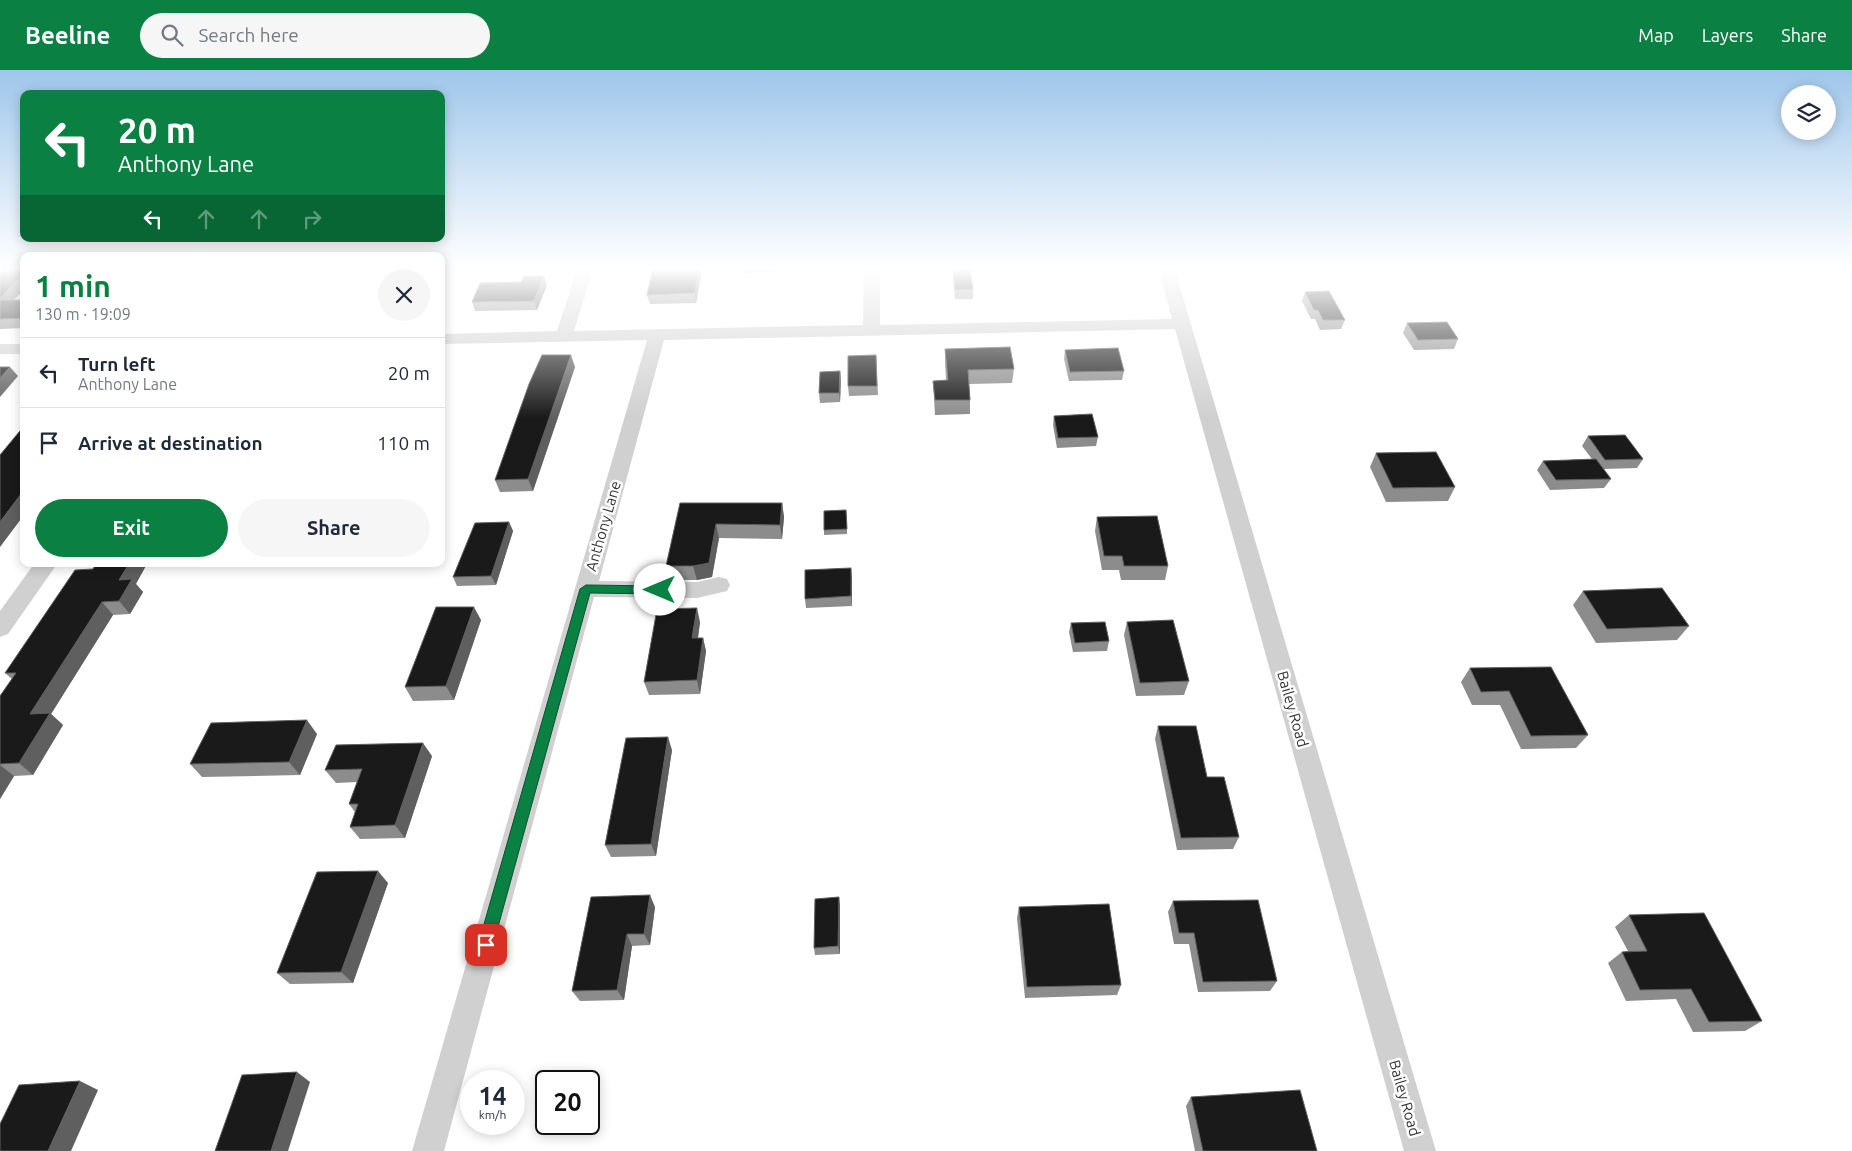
<!DOCTYPE html>
<html lang="en">
<head>
<meta charset="utf-8">
<style>
	body { margin:0; font-family:Ubuntu,sans-serif; background:#f6f6f7; color:#1f2937; height:100vh; display:flex; flex-direction:column; font-size:19px; white-space:nowrap }
	* { box-sizing:border-box; margin:0 }
	p { font-size:16px; color:#747a83 }
	.icon { flex:none; width:28px; height:28px; fill:none; stroke:currentColor; stroke-width:2; stroke-linecap:round; stroke-linejoin:round }
	.map { position:relative; flex:1; overflow:hidden }
	.drawer { position:absolute; left:20px; top:182px; width:425px; height:315px; display:flex; flex-direction:column; background:#fff; border-radius:10px; box-shadow:0 2px 12px #0003 }
	.drawer>* { flex:none }
	.top-card { position:absolute; left:20px; top:20px; width:425px; height:152px; border-radius:10px; box-shadow:0 2px 12px #0003; background:#0b8043; color:#fff; overflow:hidden }
	.tools { position:absolute; left:1781px; top:15px; display:grid; gap:10px }
	.tools a { display:grid; place-items:center; width:55px; height:55px; border-radius:50%; background:#fff; box-shadow:0 2px 12px #0003; font-size:25px }
	.speed { position:absolute; left:460px; top:1000px; display:flex; gap:10px; font-size:25px; font-weight:700; text-align:center }
	.speed>* { display:grid; place-content:center; width:65px; height:65px; border-radius:50%; background:#fff; box-shadow:0 2px 12px #0003; line-height:1 }
	.speed small { font-size:12px; font-weight:400 }
	.speed .limit { border:2px solid #111; border-radius:8px; background:#fff; color:#111 }
	.pin { position:absolute; display:grid; place-items:center; width:42px; height:42px; color:#fff; margin:-21px; border-radius:10px; box-shadow:0 2px 8px #0006 }
	.me { position:absolute; width:55px; margin:-28px; rotate:270deg; stroke-linejoin:round; filter:drop-shadow(0 0 4px #0008) }
	.turn { display:flex; align-items:center; gap:18px; height:105px; padding:0 15px; font-size:22px }
	.turn .icon { width:65px; height:65px; stroke-width:2.5 }
	.turn b { display:block; font-size:35px; line-height:42px }
	.lanes { display:flex; align-items:center; height:48px; padding:0 15px; background:#0003; justify-content:center; gap:25px; direction:ltr }
	.lanes .off { opacity:.35 }
	.round { display:grid; place-items:center; flex:none; width:52px; height:52px; border-radius:26px; background:#f6f6f7 }
	.headline { display:flex; align-items:center; justify-content:space-between; height:85px; padding:0 15px }
	h1 { font-size:30px; font-weight:700; line-height:38px; color:#0b8043 }
	.primary-button { display:flex; gap:10px; margin-top:auto; padding:10px 15px }
	.primary-button a { flex:1; height:58px; border-radius:30px; background:#0b8043; color:#fff; font-size:20px; font-weight:700; line-height:58px; text-align:center }
	.primary-button a+a { background:#f6f6f7; color:#1f2937 }
	ul { padding:0; list-style:none }
	li { display:flex; align-items:center; gap:15px; height:70px; padding:0 15px; border-top:1px solid #e0e1e3 }
	li div { flex:1 }
	li b { display:block; font-size:19px }
	li em { font-style:normal }
	header { display:flex; align-items:center; gap:30px; box-sizing:border-box; height:70px; padding:0 25px; background:#0b8043; color:#fff }
	header strong { font-size:24px }
	nav { display:flex; gap:28px; margin-inline-start:auto; font-size:18px }
	.search { width:350px; height:45px; background:#f6f6f7; display:flex; align-items:center; gap:12px; box-sizing:border-box; padding:0 18px; border-radius:28px; color:#747a83; font-size:19px }
	.map>svg:first-child { display:block }
	.lines { fill:none; stroke-linecap:round; stroke-linejoin:round }
	.minor { fill:#d0d0d0; fill-rule:evenodd }
	.wall { fill:#8c8c8c }
	.shaded-wall { fill:#5f5f5f }
	.building { fill:#1a1a1a; stroke:#5f5f5f }
	.route { fill:#0b8043; stroke:#07532c }
	.labels { text-anchor:middle; dominant-baseline:central; stroke-width:5; stroke-linejoin:round; paint-order:stroke }
	.street-label { font-size:15px; fill:#333; stroke:#fff }
</style>
</head>
<body>
<header>
<strong>Beeline</strong>
<div class="search"><svg class="icon" aria-label="search" viewBox="0 0 24 24"><circle cx="10" cy="10" r="6"/><path d="M15 15l6 6"/></svg>Search here</div>
<nav><a>Map</a><a>Layers</a><a>Share</a></nav>
</header>
<div class="map">
<svg width="1852" height="1081" viewBox="0 0 1852 1081">
	<rect width="100%" height="100%" fill="#fff"/>
	<g class="lines">
		<g class="minor">
			<path d="M 578,197 L 594,197 L 574,261 L 863,255 L 864,197 L 880,197 L 880,255 L 1172,249 L 1158,197 L 1174,197 L 1436,1081 L 1404,1081 L 1175,259 L 664,270 L 599,511 L 697,512 L 719,507 L 727,509 L 730,515 L 727,521 L 697,528 L 594,527 L 444,1081 L 412,1081 L 647,270 L 441,274 L 441,264 L 557,261 Z"/>
			<rect x="0" y="274" width="24" height="10"/>
			<path d="M 34,494 L 57,494 L 8,564 L 0,567 L 0,541 Z"/>
		</g>
	</g>
	<g class="wall">
		<path d="M 24,197 L 24,219 L 14,230 L 24,230 L 24,258 L 0,259 L 0,203 Z"/>
		<path d="M 653,197 L 699,197 L 701,205 L 696,233 L 650,234 L 647,225 Z"/>
		<path d="M 743,197 L 775,197 L 774,202 L 744,203 Z"/>
		<path d="M 953,199 L 973,219 L 973,229 L 955,229 L 953,209 Z"/>
		<path d="M 521,212 L 547,215 L 537,240 L 475,241 L 472,232 Z"/>
		<path d="M 1305,222 L 1345,250 L 1341,259 L 1320,260 L 1315,249 L 1311,249 L 1302,231 Z"/>
		<path d="M 1407,253 L 1458,269 L 1454,279 L 1414,280 L 1403,263 Z"/>
		<path d="M 945,279 L 1014,299 L 1012,313 L 969,314 L 970,330 L 970,344 L 935,345 L 933,311 L 946,310 L 945,293 Z"/>
		<path d="M 1065,280 L 1124,301 L 1122,310 L 1069,311 L 1064,289 Z"/>
		<path d="M 876,285 L 878,325 L 849,326 L 848,316 Z"/>
		<path d="M 575,297 L 533,421 L 500,422 L 495,410 Z"/>
		<path d="M 840,301 L 841,310 L 840,332 L 820,333 L 819,323 Z"/>
		<path d="M 1054,346 L 1098,367 L 1096,376 L 1057,378 L 1053,355 Z"/>
		<path d="M 1588,366 L 1643,389 L 1637,398 L 1604,399 L 1611,409 L 1604,418 L 1550,420 L 1537,400 L 1543,391 L 1592,389 L 1582,376 Z"/>
		<path d="M 1376,383 L 1455,417 L 1448,431 L 1386,432 L 1370,397 Z"/>
		<path d="M 680,433 L 782,433 L 784,447 L 782,469 L 719,468 L 712,507 L 697,510 L 669,510 L 666,496 Z"/>
		<path d="M 847,445 L 847,464 L 824,465 L 824,460 Z"/>
		<path d="M 1097,447 L 1168,496 L 1165,510 L 1121,510 L 1119,500 L 1102,500 L 1095,461 Z"/>
		<path d="M 509,452 L 513,461 L 496,515 L 457,516 L 453,507 Z"/>
		<path d="M 851,498 L 852,536 L 806,538 L 805,529 Z"/>
		<path d="M 93,499 L 136,514 L 143,522 L 130,544 L 113,545 L 51,644 L 63,655 L 33,705 L 14,706 L 0,729 L 0,626 L 12,609 L 5,603 Z"/>
		<path d="M 1583,521 L 1689,556 L 1677,570 L 1596,573 L 1573,535 Z"/>
		<path d="M 481,550 L 454,630 L 413,631 L 405,617 Z"/>
		<path d="M 700,552 L 698,568 L 703,568 L 706,581 L 700,624 L 649,625 L 644,612 Z"/>
		<path d="M 1127,552 L 1189,611 L 1184,625 L 1136,626 L 1124,565 Z"/>
		<path d="M 1071,553 L 1109,571 L 1107,581 L 1073,582 L 1069,562 Z"/>
		<path d="M 1470,598 L 1588,665 L 1576,678 L 1521,679 L 1500,635 L 1472,635 L 1461,612 Z"/>
		<path d="M 1158,656 L 1207,707 L 1239,767 L 1233,779 L 1177,780 L 1155,669 Z"/>
		<path d="M 317,664 L 300,705 L 202,707 L 190,694 Z"/>
		<path d="M 672,680 L 656,786 L 611,787 L 605,775 Z"/>
		<path d="M 432,686 L 405,768 L 360,769 L 350,757 L 355,742 L 349,734 L 357,712 L 336,713 L 325,700 Z"/>
		<path d="M 388,813 L 353,913 L 290,914 L 277,903 Z"/>
		<path d="M 591,827 L 655,837 L 650,875 L 632,876 L 624,930 L 580,931 L 572,921 Z"/>
		<path d="M 1173,831 L 1277,911 L 1270,921 L 1198,922 L 1189,874 L 1174,874 L 1168,842 Z"/>
		<path d="M 840,835 L 840,884 L 815,885 L 814,878 Z"/>
		<path d="M 1019,837 L 1121,915 L 1117,925 L 1025,928 L 1017,848 Z"/>
		<path d="M 1629,845 L 1762,951 L 1745,961 L 1693,962 L 1676,929 L 1626,931 L 1608,893 L 1622,882 L 1628,881 L 1615,857 Z"/>
		<path d="M 1191,1027 L 1317,1081 L 1195,1081 L 1186,1036 Z"/>
	</g>
	<g class="shaded-wall">
		<path d="M 699,197 L 701,205 L 696,233 L 695,223 Z"/>
		<path d="M 24,203 L 24,219 L 4,240 L 0,234 L 0,228 Z"/>
		<path d="M 544,206 L 547,215 L 537,240 L 534,231 Z"/>
		<path d="M 571,285 L 575,297 L 533,421 L 528,409 Z"/>
		<path d="M 10,297 L 18,306 L 0,327 L 0,308 Z"/>
		<path d="M 840,301 L 841,310 L 840,332 L 839,323 Z"/>
		<path d="M 24,420 L 24,445 L 0,477 L 0,452 Z"/>
		<path d="M 782,433 L 784,447 L 782,469 L 780,455 Z"/>
		<path d="M 509,452 L 513,461 L 496,515 L 491,506 Z"/>
		<path d="M 716,454 L 719,468 L 712,507 L 697,510 L 693,496 Z"/>
		<path d="M 129,494 L 147,494 L 136,514 L 143,522 L 130,544 L 119,531 L 119,510 Z"/>
		<path d="M 851,498 L 852,508 L 852,536 L 851,526 Z"/>
		<path d="M 102,532 L 113,545 L 51,644 L 63,655 L 33,705 L 19,693 L 30,644 Z"/>
		<path d="M 474,537 L 481,550 L 454,630 L 446,616 Z"/>
		<path d="M 697,538 L 700,552 L 696,582 L 692,568 Z"/>
		<path d="M 703,568 L 706,581 L 700,624 L 697,610 Z"/>
		<path d="M 307,650 L 317,664 L 300,705 L 289,692 Z"/>
		<path d="M 668,667 L 672,680 L 656,786 L 651,774 Z"/>
		<path d="M 423,673 L 432,686 L 405,768 L 395,755 Z"/>
		<path d="M 0,695 L 14,706 L 0,729 Z"/>
		<path d="M 378,801 L 388,813 L 353,913 L 341,902 Z"/>
		<path d="M 650,825 L 655,837 L 650,875 L 644,864 Z"/>
		<path d="M 839,827 L 840,835 L 840,884 L 838,876 Z"/>
		<path d="M 627,864 L 632,876 L 624,930 L 617,920 Z"/>
		<path d="M 297,1002 L 310,1012 L 288,1081 L 271,1081 Z"/>
		<path d="M 80,1011 L 98,1020 L 71,1081 L 48,1081 Z"/>
	</g>
	<g class="building">
		<path d="M 6,197 L 24,197 L 24,203 L 0,228 L 0,203 Z"/>
		<path d="M 653,197 L 699,197 L 695,223 L 647,225 Z"/>
		<path d="M 953,199 L 970,199 L 973,219 L 955,220 Z"/>
		<path d="M 524,206 L 544,206 L 534,231 L 472,232 L 480,213 L 521,212 Z"/>
		<path d="M 1329,221 L 1345,250 L 1323,250 L 1318,240 L 1314,240 L 1305,222 Z"/>
		<path d="M 0,230 L 24,230 L 24,248 L 0,249 Z"/>
		<path d="M 1447,252 L 1458,269 L 1418,270 L 1407,253 Z"/>
		<path d="M 1010,277 L 1014,299 L 968,300 L 970,330 L 935,330 L 933,311 L 948,310 L 945,279 Z"/>
		<path d="M 1118,278 L 1124,301 L 1070,302 L 1065,280 Z"/>
		<path d="M 542,285 L 571,285 L 528,409 L 495,410 L 529,314 Z"/>
		<path d="M 876,285 L 877,316 L 848,316 L 848,286 Z"/>
		<path d="M 0,297 L 10,297 L 0,308 Z"/>
		<path d="M 840,301 L 839,323 L 819,323 L 820,302 Z"/>
		<path d="M 1092,344 L 1098,367 L 1058,368 L 1054,346 Z"/>
		<path d="M 24,356 L 24,420 L 0,452 L 0,385 Z"/>
		<path d="M 1625,365 L 1643,389 L 1605,390 L 1588,366 Z"/>
		<path d="M 1436,382 L 1455,417 L 1393,418 L 1376,383 Z"/>
		<path d="M 1596,389 L 1611,409 L 1556,410 L 1543,391 Z"/>
		<path d="M 680,433 L 782,433 L 780,455 L 716,454 L 709,493 L 693,496 L 666,496 Z"/>
		<path d="M 846,440 L 847,459 L 824,460 L 824,441 Z"/>
		<path d="M 1157,446 L 1168,496 L 1124,496 L 1122,486 L 1104,486 L 1097,447 Z"/>
		<path d="M 509,452 L 491,506 L 453,507 L 475,453 Z"/>
		<path d="M 96,494 L 129,494 L 119,510 L 132,509 L 119,531 L 102,532 L 30,644 L 50,643 L 19,693 L 0,694 L 0,626 L 16,603 L 5,603 L 75,500 L 93,499 Z"/>
		<path d="M 851,498 L 851,526 L 805,529 L 805,500 Z"/>
		<path d="M 1662,518 L 1689,556 L 1607,559 L 1583,521 Z"/>
		<path d="M 436,537 L 474,537 L 446,616 L 405,617 Z"/>
		<path d="M 697,538 L 692,568 L 703,568 L 697,610 L 644,612 L 657,539 Z"/>
		<path d="M 1173,550 L 1189,611 L 1140,613 L 1127,552 Z"/>
		<path d="M 1105,552 L 1109,571 L 1075,573 L 1071,553 Z"/>
		<path d="M 1551,597 L 1588,665 L 1531,666 L 1509,621 L 1481,622 L 1470,598 Z"/>
		<path d="M 307,650 L 289,692 L 190,694 L 211,653 Z"/>
		<path d="M 1158,656 L 1196,656 L 1207,707 L 1224,707 L 1239,767 L 1181,768 Z"/>
		<path d="M 668,667 L 651,774 L 605,775 L 626,668 Z"/>
		<path d="M 423,673 L 395,755 L 350,757 L 358,734 L 349,734 L 362,699 L 325,700 L 336,675 Z"/>
		<path d="M 378,801 L 341,902 L 277,903 L 317,802 Z"/>
		<path d="M 650,825 L 644,864 L 627,864 L 617,920 L 572,921 L 591,827 Z"/>
		<path d="M 839,827 L 838,876 L 814,878 L 815,829 Z"/>
		<path d="M 1258,830 L 1277,911 L 1203,912 L 1194,863 L 1179,863 L 1173,831 Z"/>
		<path d="M 1109,834 L 1121,915 L 1027,917 L 1019,837 Z"/>
		<path d="M 1704,843 L 1762,951 L 1709,952 L 1691,919 L 1640,920 L 1622,882 L 1647,881 L 1629,845 Z"/>
		<path d="M 297,1002 L 271,1081 L 215,1081 L 242,1005 Z"/>
		<path d="M 80,1011 L 48,1081 L 0,1081 L 0,1054 L 19,1015 Z"/>
		<path d="M 1300,1020 L 1317,1081 L 1203,1081 L 1191,1027 Z"/>
	</g>
	<linearGradient id="sky" x2="0" y2="1"><stop stop-color="#9ec6ea"/><stop offset="0.57" stop-color="#fff"/><stop offset="1" stop-color="#fff" stop-opacity="0"/></linearGradient>
	<rect width="1852" height="348" fill="url(#sky)"/>
	<path class="route" d="M 586,515 L 660,516 L 666,520 L 660,524 L 590,523 L 493,875 L 491,880 L 486,882 L 481,880 L 478,875 L 580,519 Z"/>
	<g class="labels">
		<g class="street-label">
			<text transform="translate(603 456) rotate(-74)">Anthony Lane</text>
			<text transform="translate(1293 639) rotate(74)">Bailey Road</text>
			<text transform="translate(1405 1028) rotate(74)">Bailey Road</text>
		</g>
	</g>
</svg>
<div class="tools">
<a><svg class="icon" aria-label="layers" viewBox="0 0 24 24"><path d="M12 4l9 5-9 5-9-5zM3 14l9 5 9-5"/></svg></a>
</div>
<div class="speed"><div>14<small>km/h</small></div><div class="limit">20</div></div>
<div class="pin" style="left:486px;top:875px;background:#d93025"><svg class="icon" aria-label="arrive" viewBox="0 0 24 24"><path d="M6 21V4h12l-3 4 3 4H6"/></svg></div>
<svg class="me" style="left:660px;top:520px" viewBox="-20 -20 40 40"><circle r="19" fill="#fff"/><path d="M0-13L10 11 0 6-10 11z" fill="#0b8043"/></svg>
<div class="top-card">
<div class="turn"><svg class="icon" aria-label="left" viewBox="0 0 24 24"><path d="M17 20v-9H6M10 6l-5 5 5 5"/></svg><div><b>20 m</b>Anthony Lane</div></div>
<div class="lanes"><svg class="icon" aria-label="left" viewBox="0 0 24 24"><path d="M17 20v-9H6M10 6l-5 5 5 5"/></svg><svg class="icon off" aria-label="ahead" viewBox="0 0 24 24"><path d="M12 20V5M6 11l6-6 6 6"/></svg><svg class="icon off" aria-label="ahead" viewBox="0 0 24 24"><path d="M12 20V5M6 11l6-6 6 6"/></svg><svg class="icon off" aria-label="right" viewBox="0 0 24 24"><path d="M7 20v-9h11M14 6l5 5-5 5"/></svg></div>
</div>
<section class="drawer">
<div class="headline"><div><h1>1 min</h1><p>130 m · 19:09</p></div><a class="round"><svg class="icon" aria-label="close" viewBox="0 0 24 24"><path d="M6 6l12 12M18 6L6 18"/></svg></a></div>
<ul>
<li><svg class="icon" aria-label="left" viewBox="0 0 24 24"><path d="M17 20v-9H6M10 6l-5 5 5 5"/></svg><div><b>Turn left</b><p>Anthony Lane</p></div><em>20 m</em></li>
<li><svg class="icon" aria-label="arrive" viewBox="0 0 24 24"><path d="M6 21V4h12l-3 4 3 4H6"/></svg><div><b>Arrive at destination</b></div><em>110 m</em></li>
</ul>
<div class="primary-button"><a>Exit</a><a>Share</a></div>
</section>
</div>
</body>
</html>
